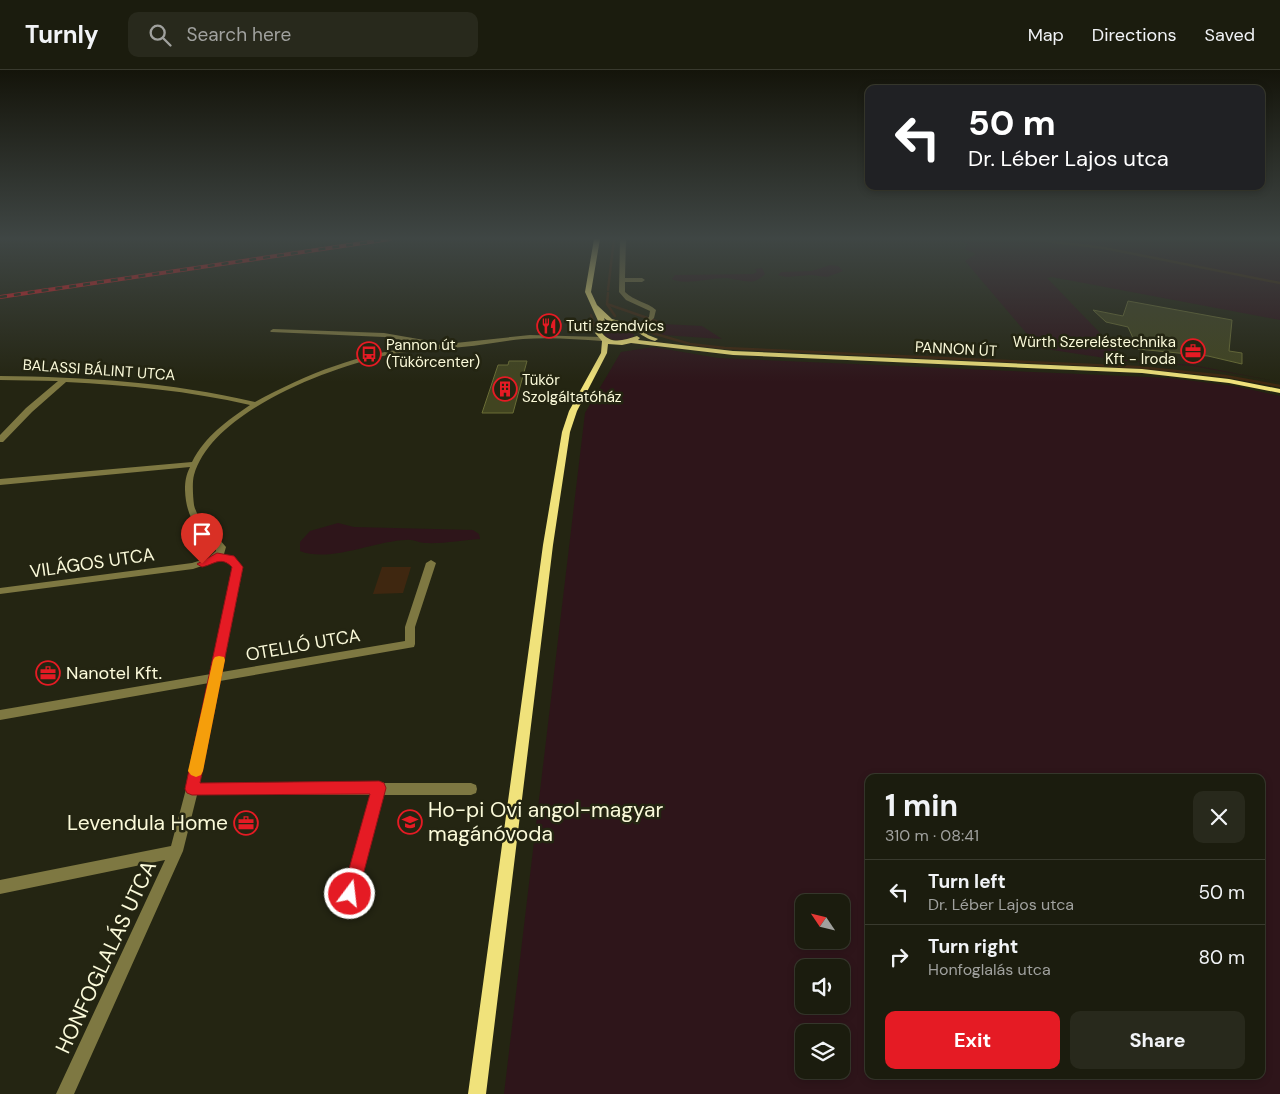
<!DOCTYPE html>
<html lang="en">
<head>
<meta charset="utf-8">
<style>
	body { margin:0; font-family:"DM Sans",sans-serif; background:#28291c; color:#f1f3f6; height:100vh; display:flex; flex-direction:column; font-size:19px; white-space:nowrap }
	* { box-sizing:border-box; margin:0 }
	p { font-size:16px; color:#a0a19e }
	.icon { flex:none; width:28px; height:28px; fill:none; stroke:currentColor; stroke-width:2; stroke-linecap:round; stroke-linejoin:round }
	.map { position:relative; flex:1; overflow:hidden }
	.side { position:absolute; left:865px; top:704px; width:400px; height:305px; display:flex; flex-direction:column; background:#1b1c0e; border-radius:10px; box-shadow:0 2px 8px #0003,0 0 0 1px #393a2e }
	.side>* { flex:none }
	.hud { position:absolute; left:865px; top:15px; width:400px; height:105px; border-radius:10px; box-shadow:0 2px 8px #0003,0 0 0 1px #393a2e; background:#202124; color:#fff; overflow:hidden }
	.needle { width:32px; rotate:305deg }
	.tools { position:absolute; left:795px; top:824px; display:grid; gap:10px }
	.tools a { display:grid; place-items:center; width:55px; height:55px; border-radius:10px; background:#1b1c0e; box-shadow:0 2px 8px #0003,0 0 0 1px #393a2e; font-size:25px }
	.pin { position:absolute; display:grid; place-items:center; width:42px; height:42px; color:#fff; margin:-51px -21px; border-radius:50% 50% 50% 0; rotate:-45deg; box-shadow:0 0 5px #0007 }
	.pin .icon { rotate:45deg }
	.me { position:absolute; width:55px; margin:-28px; rotate:15deg; stroke-linejoin:round; filter:drop-shadow(0 0 4px #0008) }
	.turn { display:flex; align-items:center; gap:18px; height:105px; padding:0 20px; font-size:22px }
	.turn .icon { width:65px; height:65px; stroke-width:2.5 }
	.turn b { display:block; font-size:35px; line-height:42px }
	.round { display:grid; place-items:center; flex:none; width:52px; height:52px; border-radius:10px; background:#28291c }
	.overview { display:flex; align-items:center; justify-content:space-between; height:85px; padding:0 20px }
	h1 { font-size:30px; font-weight:700; line-height:38px }
	.button { display:flex; gap:10px; margin-top:auto; padding:10px 20px }
	.button a { flex:1; height:58px; border-radius:10px; background:#e51b24; color:#fff; font-size:20px; font-weight:700; line-height:58px; text-align:center }
	.button a+a { background:#28291c; color:#f1f3f6 }
	ul { padding:0; list-style:none }
	li { display:flex; align-items:center; gap:15px; height:65px; padding:0 20px; border-top:1px solid #393a2e }
	li div { flex:1 }
	li b { display:block; font-size:19px }
	li em { font-style:normal }
	header { display:flex; align-items:center; gap:30px; box-sizing:border-box; height:70px; padding:0 25px; background:#1b1c0e; border-bottom:1px solid #393a2e }
	header strong { font-size:24px }
	nav { display:flex; gap:28px; margin-inline-start:auto; font-size:18px }
	.search { width:350px; height:45px; background:#28291c; display:flex; align-items:center; gap:12px; box-sizing:border-box; padding:0 18px; border-radius:10px; color:#a0a19e; font-size:19px }
	.map>svg:first-child { display:block }
	.green { fill:#2e151a; fill-rule:evenodd }
	.water { fill:#3f2710 }
	.lines { fill:none; stroke-linecap:round; stroke-linejoin:round }
	.stream { stroke:#3f2710; stroke-width:2.5 }
	.building { fill:#414420; stroke:#6a6d35 }
	.street { fill:#7e7842; fill-rule:evenodd }
	.secondary { fill:#f0e27b; fill-rule:evenodd }
	.rail-casing { stroke:#e51b24; stroke-width:4 }
	.rail { stroke:#242512; stroke-width:2.5; stroke-dasharray:7; stroke-linecap:butt }
	.route { fill:#e51b24; stroke:#951217 }
	.slow { fill:#f59e0b }
	.labels { text-anchor:middle; dominant-baseline:central; stroke-width:5; stroke-linejoin:round; paint-order:stroke }
	.far-poi-label { font-size:15px; fill:#fbfada; stroke:#242512; text-anchor:start }
	.far-street-label { font-size:15px; fill:#fbfada; stroke:#242512 }
	.street-label { font-size:18px; fill:#fbfada; stroke:#242512 }
	.poi-label { font-size:18px; fill:#fbfada; stroke:#242512; text-anchor:start }
	.near-poi-label { font-size:21px; fill:#fbfada; stroke:#242512; text-anchor:start }
	.near-street-label { font-size:21px; fill:#fbfada; stroke:#242512 }
</style>
</head>
<body>
<header>
<strong>Turnly</strong>
<div class="search"><svg class="icon" aria-label="search" viewBox="0 0 24 24"><circle cx="10" cy="10" r="6"/><path d="M15 15l6 6"/></svg>Search here</div>
<nav><a>Map</a><a>Directions</a><a>Saved</a></nav>
</header>
<div class="map">
<svg width="1280" height="1024" viewBox="0 0 1280 1024">
	<rect width="100%" height="100%" fill="#242512"/>
	<g class="green">
		<path d="M 960,169 L 1280,169 L 1280,250 L 1052,207 L 1047,208 L 1126,290 L 1193,295 L 1280,312 L 1193,296 L 1125,291 L 1039,278 L 965,191 L 976,184 L 964,179 L 968,175 Z"/>
		<path d="M 830,195 L 838,196 L 843,201 L 827,207 L 811,205 L 786,207 L 778,205 L 781,202 L 812,201 Z"/>
		<path d="M 762,198 L 765,204 C 762,207 759,209 755,211 C 746,213 737,209 727,208 C 711,207 685,216 672,209 L 675,205 L 753,204 L 757,202 L 755,199 Z"/>
		<path d="M 662,254 L 702,256 L 722,269 L 663,265 L 657,262 L 657,258 Z"/>
		<path d="M 618,257 L 633,260 L 634,266 C 625,272 612,272 604,265 L 607,260 Z"/>
		<path d="M 653,277 L 718,288 L 1170,308 L 1234,316 L 1280,326 L 1280,1024 L 504,1024 L 585,343 L 621,282 ZM 869,708 L 1261,708 L 1261,1005 L 869,1005 ZM 804,832 L 841,832 L 841,870 L 804,870 ZM 804,898 L 841,898 L 841,935 L 804,935 ZM 804,962 L 841,962 L 841,1000 L 804,1000 Z"/>
		<path d="M 338,453 L 354,457 L 473,460 L 479,464 L 480,469 C 462,470 443,474 425,473 C 419,473 413,469 406,470 C 374,471 330,493 300,481 L 300,472 L 310,461 Z"/>
	</g>
	<path class="water" d="M 382,497 L 411,497 L 403,523 L 373,524 Z"/>
	<g class="lines">
		<g class="stream">
			<path d="M 1029,169 L 1104,178 L 1280,213"/>
			<path d="M 608,220 L 614,169"/>
			<path d="M 608,223 L 607,234 L 656,251 L 655,255"/>
			<path d="M 607,234 L 615,246"/>
			<path d="M 584,259 L 594,255 L 591,245"/>
			<path d="M 651,259 L 652,263 L 690,274 L 725,278 L 1137,297 L 1225,306 L 1280,316"/>
		</g>
	</g>
	<g class="building">
		<path d="M 1128,231 L 1232,250 L 1229,281 L 1242,283 L 1242,294 L 1208,286 L 1138,279 L 1128,257 L 1106,252 L 1093,240 L 1123,246 Z"/>
		<path d="M 509,291 L 527,291 L 513,343 L 482,343 L 498,295 L 508,295 Z"/>
	</g>
	<g class="lines">
		<g class="street">
			<path d="M 620,169 L 626,169 L 625,208 L 642,208 L 645,210 L 642,212 L 625,212 L 625,222 C 634,231 647,232 656,240 L 654,248 L 639,262 L 636,260 L 649,247 L 650,241 L 626,230 L 619,222 Z"/>
			<path d="M 273,259 L 384,263 L 424,270 L 427,276 L 530,265 L 602,267 L 605,269 L 602,271 C 576,269 549,267 523,269 C 502,271 483,275 462,277 C 436,280 409,280 383,286 C 326,299 212,342 194,405 C 192,412 193,427 194,435 C 198,453 215,463 226,477 L 224,484 L 233,487 L 243,497 L 222,602 L 405,571 L 405,557 L 426,493 L 431,490 L 436,493 L 415,557 L 415,574 L 414,577 L 220,611 L 200,713 L 374,713 L 379,711 L 384,713 L 471,713 L 476,715 L 477,719 L 476,723 L 471,725 L 383,725 L 357,824 L 355,829 L 350,831 L 345,829 L 343,824 L 370,725 L 197,725 L 183,781 L 74,1024 L 56,1024 L 165,790 L 0,824 L 0,810 L 171,776 L 186,719 L 209,613 L 0,650 L 0,640 L 211,604 L 233,498 L 227,491 L 218,489 L 214,492 L 193,499 L 0,524 L 0,518 L 192,493 L 208,488 L 216,481 L 216,478 C 197,459 186,448 185,420 C 185,411 186,405 190,397 L 0,415 L 0,409 L 192,392 C 205,366 227,351 250,335 C 189,321 128,315 66,312 L 32,342 L 3,372 L 0,372 L 0,365 L 26,338 L 58,311 L 0,310 L 0,306 C 86,307 170,312 255,332 C 307,304 361,282 420,277 L 419,273 L 384,267 L 271,262 L 270,261 Z"/>
		</g>
		<path class="secondary" d="M 594,169 L 600,169 L 591,222 L 597,235 L 612,249 L 636,256 L 648,265 L 658,269 L 655,271 C 643,268 640,262 630,258 C 621,254 611,254 604,248 L 606,254 L 610,256 L 602,263 C 611,275 625,270 637,266 L 640,268 L 638,270 L 733,281 L 1142,299 L 1229,309 L 1280,319 L 1280,323 L 1229,313 L 1142,303 L 733,285 L 631,273 L 622,275 L 608,274 L 607,283 L 577,341 L 570,362 L 553,475 L 486,1024 L 468,1024 L 543,475 L 562,362 L 569,341 L 601,283 L 602,271 L 595,263 L 600,258 L 599,253 L 585,222 Z"/>
		<g class="rail-casing">
			<path id="rail" d="M 0,227 L 390,169"/>
		</g>
		<use href="#rail" class="rail"/>
	</g>
	<linearGradient id="sky" x2="0" y2="1"><stop stop-color="#14140a"/><stop offset="0.54" stop-color="#3f4644"/><stop offset="1" stop-color="#3f4644" stop-opacity="0"/></linearGradient>
	<rect width="1280" height="312" fill="url(#sky)"/>
	<path class="route" d="M 217,483 L 234,486 L 243,497 L 200,713 L 379,711 L 384,713 L 386,718 L 358,824 L 356,830 L 350,832 L 344,830 L 342,824 L 370,724 L 192,725 L 187,723 L 185,719 L 232,497 C 221,486 215,494 202,497 L 197,494 Z"/>
	<path class="slow" d="M 219,586 L 224,587 L 225,590 L 203,701 L 201,705 L 196,707 L 191,705 L 188,701 L 213,590 L 215,587 Z"/>
	<defs>
		<g id="restaurant-ring" transform="scale(1.25)"><circle r="9.5" fill="#242512" stroke="#e51b24" stroke-width="1.5"/><path d="M-5-6h1v4h1v-4h1v4h1v-4h1v5L-1.5 .5V6h-2V.5L-5-1ZM5-6V6H3V1.5H1.5Q1.5-4 5-6Z" fill="#e51b24"/></g>
		<g id="office-ring" transform="scale(1.25)"><circle r="9.5" fill="#242512" stroke="#e51b24" stroke-width="1.5"/><path d="M-6-3h4V-5.5h4V-3h4V5H-6ZM-1-4.5V-3h2v-1.5ZM-6 0V1H6V0Z" fill="#e51b24"/></g>
		<g id="bus-ring" transform="scale(1.25)"><circle r="9.5" fill="#242512" stroke="#e51b24" stroke-width="1.5"/><path d="M-5-6H5V4H4V6H2V4H-2V6H-4V4H-5ZM-3.5-4V0h7V-4ZM-3.5 1.2v1.5H-2V1.2ZM2 1.2v1.5H3.5V1.2Z" fill="#e51b24"/></g>
		<g id="building-ring" transform="scale(1.25)"><circle r="9.5" fill="#242512" stroke="#e51b24" stroke-width="1.5"/><path d="M-4-6H4V6H1V3H-1V6H-4ZM-2.5-4.3h1.7v1.8h-1.7ZM.8-4.3h1.7v1.8H.8ZM-2.5-1h1.7V.8h-1.7ZM.8-1h1.7V.8H.8Z" fill="#e51b24"/></g>
		<g id="school-ring" transform="scale(1.25)"><circle r="9.5" fill="#242512" stroke="#e51b24" stroke-width="1.5"/><path d="M0-5L7-2L0 1L-7-2ZM-4 1L0 2.5L4 1V4Q0 6-4 4Z" fill="#e51b24"/></g>
	</defs>
	<g fill-rule="evenodd">
		<use href="#restaurant-ring" x="549" y="256"/>
		<use href="#office-ring" x="1193" y="281"/>
		<use href="#bus-ring" x="369" y="284"/>
		<use href="#building-ring" x="505" y="319"/>
		<use href="#office-ring" x="48" y="603"/>
		<use href="#school-ring" x="410" y="752"/>
		<use href="#office-ring" x="246" y="753"/>
	</g>
	<g class="labels">
		<g class="far-poi-label">
			<text x="566" y="256">Tuti szendvics</text>
			<text x="1176" y="272" text-anchor="end">Würth Szereléstechnika<tspan x="1176" dy="17">Kft - Iroda</tspan></text>
			<text x="386" y="275">Pannon út<tspan x="386" dy="17">(Tükörcenter)</tspan></text>
			<text x="522" y="310">Tükör<tspan x="522" dy="17">Szolgáltatóház</tspan></text>
		</g>
		<g class="far-street-label">
			<text transform="translate(956 279) rotate(3)">PANNON ÚT</text>
			<text transform="translate(99 300) rotate(4)">BALASSI BÁLINT UTCA</text>
		</g>
		<g class="street-label">
			<text transform="translate(92 493) rotate(-8)">VILÁGOS UTCA</text>
			<text transform="translate(303 575) rotate(-10)">OTELLÓ UTCA</text>
		</g>
		<g class="poi-label">
			<text x="66" y="603">Nanotel Kft.</text>
		</g>
		<g class="near-poi-label">
			<text x="428" y="740">Ho-pi Ovi angol-magyar<tspan x="428" dy="24">magánóvoda</tspan></text>
			<text x="228" y="753" text-anchor="end">Levendula Home</text>
		</g>
		<g class="near-street-label">
			<text transform="translate(106 887) rotate(-65)">HONFOGLALÁS UTCA</text>
		</g>
	</g>
</svg>
<div class="tools">
<a><svg class="needle" viewBox="-14 -14 28 28"><path d="M0-13l5 13h-10z" fill="#e53935"/><path d="M0 13l5-13h-10z" fill="#a0a19e"/></svg></a>
<a><svg class="icon" aria-label="sound" viewBox="0 0 24 24"><path d="M4 9h4l5-4v14l-5-4H4zM17 9q2 3 0 6"/></svg></a>
<a><svg class="icon" aria-label="layers" viewBox="0 0 24 24"><path d="M12 4l9 5-9 5-9-5zM3 14l9 5 9-5"/></svg></a>
</div>
<div class="pin" style="left:202px;top:494px;background:#d93025"><svg class="icon" aria-label="arrive" viewBox="0 0 24 24"><path d="M6 21V4h12l-3 4 3 4H6"/></svg></div>
<svg class="me" style="left:350px;top:824px" viewBox="-20 -20 40 40"><circle r="17" fill="#e51b24" stroke="#fff" stroke-width="3"/><path d="M0-11L8 9 0 5-8 9z" fill="#fff"/></svg>
<div class="hud">
<div class="turn"><svg class="icon" aria-label="left" viewBox="0 0 24 24"><path d="M17 20v-9H6M10 6l-5 5 5 5"/></svg><div><b>50 m</b>Dr. Léber Lajos utca</div></div>
</div>
<section class="side">
<div class="overview"><div><h1>1 min</h1><p>310 m · 08:41</p></div><a class="round"><svg class="icon" aria-label="close" viewBox="0 0 24 24"><path d="M6 6l12 12M18 6L6 18"/></svg></a></div>
<ul>
<li><svg class="icon" aria-label="left" viewBox="0 0 24 24"><path d="M17 20v-9H6M10 6l-5 5 5 5"/></svg><div><b>Turn left</b><p>Dr. Léber Lajos utca</p></div><em>50 m</em></li>
<li><svg class="icon" aria-label="right" viewBox="0 0 24 24"><path d="M7 20v-9h11M14 6l5 5-5 5"/></svg><div><b>Turn right</b><p>Honfoglalás utca</p></div><em>80 m</em></li>
</ul>
<div class="button"><a>Exit</a><a>Share</a></div>
</section>
</div>
</body>
</html>
